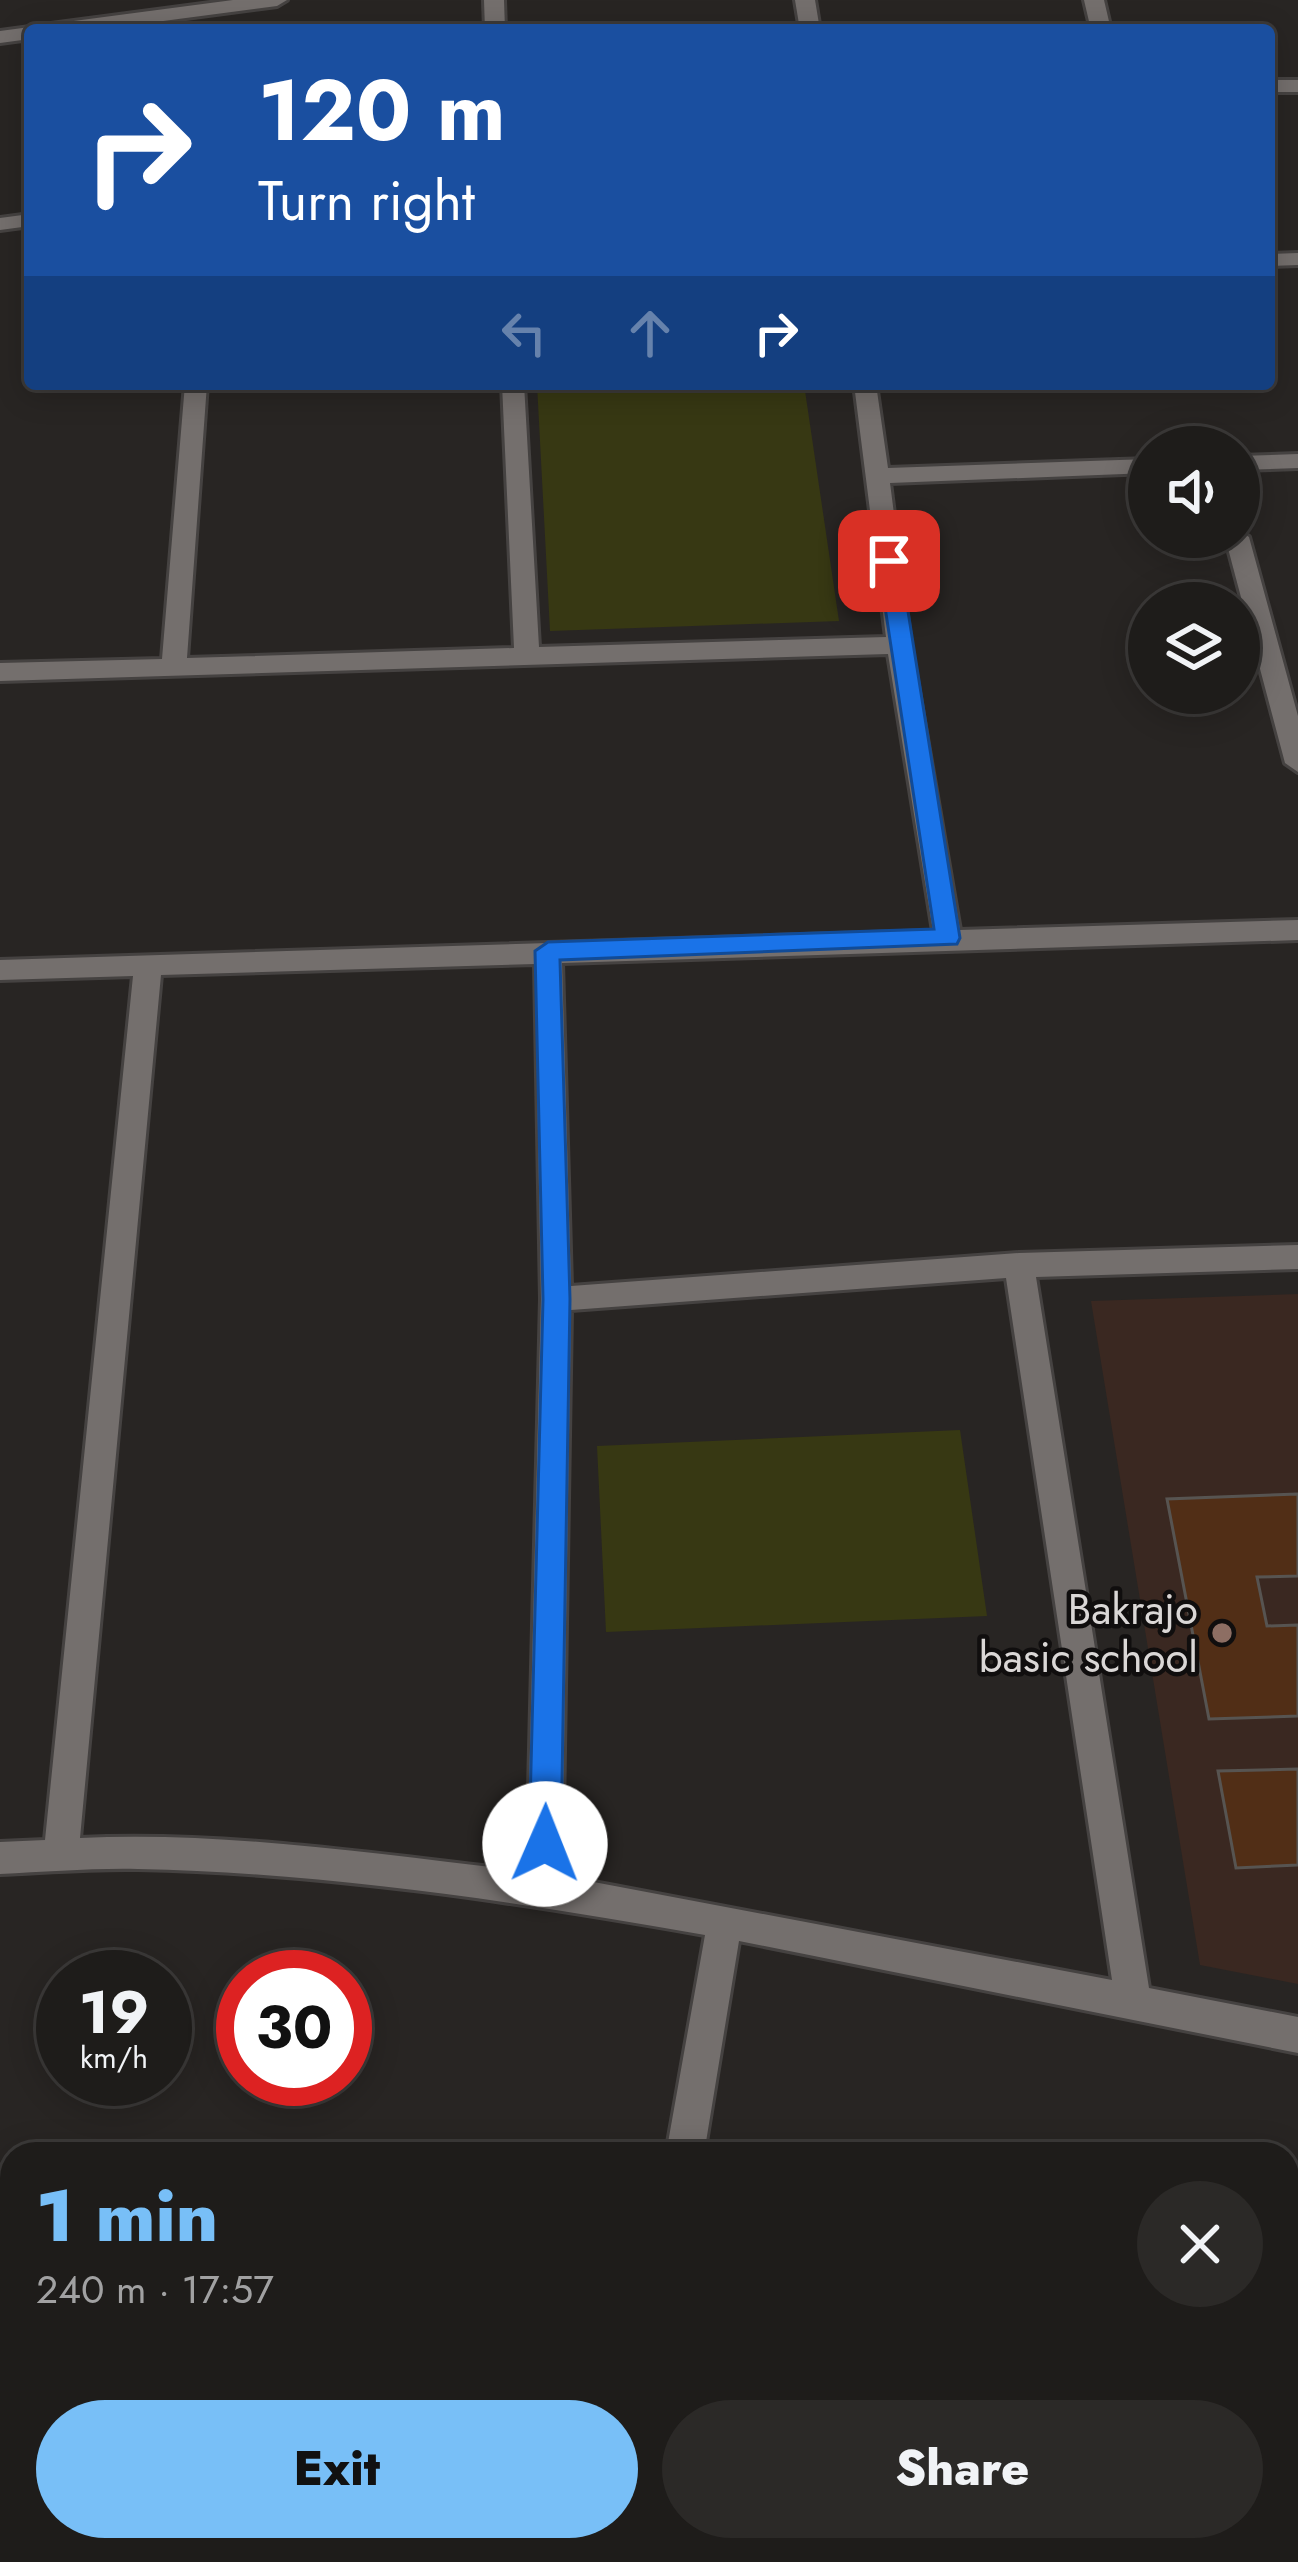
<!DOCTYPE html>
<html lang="en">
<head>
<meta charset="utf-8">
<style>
	body { margin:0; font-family:Jost,sans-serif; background:#2b2927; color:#f1f3f6; height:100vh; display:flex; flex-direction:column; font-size:45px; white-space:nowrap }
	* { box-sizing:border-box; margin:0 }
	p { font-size:39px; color:#a1a1a2 }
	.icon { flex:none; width:66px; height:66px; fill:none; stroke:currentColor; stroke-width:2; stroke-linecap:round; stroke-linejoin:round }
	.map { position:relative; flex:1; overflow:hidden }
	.side { position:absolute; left:0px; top:2142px; width:1299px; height:420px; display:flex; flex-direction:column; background:#1e1c1a; border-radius:36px 36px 0 0; box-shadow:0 6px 30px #0003,0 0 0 3px #3c3a39 }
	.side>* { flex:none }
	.guide { position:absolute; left:24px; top:24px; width:1251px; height:366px; border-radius:12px; box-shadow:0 6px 30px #0003,0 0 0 3px #3c3a39; background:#1a4fa0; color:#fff; overflow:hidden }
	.fabs { position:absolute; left:1128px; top:426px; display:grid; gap:24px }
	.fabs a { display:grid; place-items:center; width:132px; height:132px; border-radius:50%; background:#1e1c1a; box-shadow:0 6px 30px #0003,0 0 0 3px #3c3a39; font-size:60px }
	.speed { position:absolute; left:36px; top:1950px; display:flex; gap:24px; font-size:60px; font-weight:700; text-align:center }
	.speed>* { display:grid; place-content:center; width:156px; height:156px; border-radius:50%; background:#1e1c1a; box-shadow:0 6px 30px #0003,0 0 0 3px #3c3a39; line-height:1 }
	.speed small { font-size:30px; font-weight:400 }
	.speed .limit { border:18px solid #d22; background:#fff; color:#111 }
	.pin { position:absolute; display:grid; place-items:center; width:102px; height:102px; color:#fff; margin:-51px; border-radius:24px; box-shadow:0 6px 18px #0006 }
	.me { position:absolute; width:132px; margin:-66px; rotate:1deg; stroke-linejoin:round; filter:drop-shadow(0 0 9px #0008) }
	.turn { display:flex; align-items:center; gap:42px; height:252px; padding:0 36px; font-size:54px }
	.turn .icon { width:156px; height:156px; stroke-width:2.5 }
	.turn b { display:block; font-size:84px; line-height:102px }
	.lanes { display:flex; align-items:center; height:114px; padding:0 36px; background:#0003; justify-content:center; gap:60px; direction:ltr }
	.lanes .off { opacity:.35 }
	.round { display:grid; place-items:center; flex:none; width:126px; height:126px; border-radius:63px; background:#2b2927 }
	.headline { display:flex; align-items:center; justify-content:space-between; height:204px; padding:0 36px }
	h1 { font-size:72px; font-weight:800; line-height:90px; color:#78bff7 }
	.primary-button { display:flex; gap:24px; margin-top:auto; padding:24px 36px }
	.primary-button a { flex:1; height:138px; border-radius:72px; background:#78bff7; color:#111; font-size:48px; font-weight:800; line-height:138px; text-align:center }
	.primary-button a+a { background:#2b2927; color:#f1f3f6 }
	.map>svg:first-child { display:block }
	.education { fill:#3a2821 }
	.green { fill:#373813 }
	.building { fill:#512e16; stroke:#575451; stroke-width:3 }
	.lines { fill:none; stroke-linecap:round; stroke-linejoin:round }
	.street-casing { stroke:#454241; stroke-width:6 }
	.secondary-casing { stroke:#454241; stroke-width:6 }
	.street { fill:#746f6d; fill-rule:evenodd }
	.secondary { fill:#968362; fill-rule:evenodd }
	.route { fill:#1a73e8; stroke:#114b97; stroke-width:3 }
	.education-dot { fill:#8d6e63; stroke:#100e0e; stroke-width:4.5 }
	.labels { text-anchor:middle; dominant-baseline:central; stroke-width:9; stroke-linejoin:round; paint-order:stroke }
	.poi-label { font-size:42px; fill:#dad7d6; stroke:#100e0e; text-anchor:end }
</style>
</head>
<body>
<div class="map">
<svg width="1298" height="2562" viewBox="0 0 1298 2562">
	<rect width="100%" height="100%" fill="#282523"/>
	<path class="education" d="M 1298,1294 L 1298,1984 L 1200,1965 L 1091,1301 Z"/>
	<g class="green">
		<path d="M 537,384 L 804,384 L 839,621 L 550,631 Z"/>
		<path d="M 960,1430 L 987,1616 L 606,1632 L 597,1446 Z"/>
	</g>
	<g class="building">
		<path d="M 1298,1494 L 1298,1576 L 1257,1577 L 1267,1626 L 1298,1625 L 1298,1716 L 1209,1719 L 1167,1499 Z"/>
		<path d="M 1298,1769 L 1298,1865 L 1236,1868 L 1218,1771 Z"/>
	</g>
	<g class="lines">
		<g class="street-casing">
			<g id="street">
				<path d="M 233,0 L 287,0 L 277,6 L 95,30 L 41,30 L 51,24 Z"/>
				<path d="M 484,0 L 504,0 L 505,30 L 485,30 Z"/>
				<path d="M 795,0 L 815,0 L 820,30 L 800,30 Z"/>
				<path d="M 1084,0 L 1104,0 L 1111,30 L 1091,30 Z"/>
				<path d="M 30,27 L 38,30 L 30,30 L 30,39 L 0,43 L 0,31 Z"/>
				<rect x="1269" y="80" width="29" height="12"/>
				<path d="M 30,214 L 30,226 L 0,230 L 0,218 Z"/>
				<path d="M 1298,253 L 1298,265 L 1269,266 L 1269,254 Z"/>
				<path d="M 185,384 L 207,384 L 187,658 L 514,648 L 502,384 L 524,384 L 539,647 L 886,637 L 854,384 L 876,384 L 888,468 L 1149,459 L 1149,473 L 890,483 L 911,645 L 960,930 L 1298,920 L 1298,940 L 562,963 L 571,1286 L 1019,1253 L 1298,1245 L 1298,1269 L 1036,1277 L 1149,1988 L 1298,2017 L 1298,2053 L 739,1941 L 704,2154 L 666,2154 L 705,1935 C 518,1902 328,1873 138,1869 C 92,1868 46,1872 0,1874 L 0,1842 L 45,1840 L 133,976 L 0,980 L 0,960 L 933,931 L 888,654 L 0,681 L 0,663 L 162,659 ZM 535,964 L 541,1299 L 527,1871 C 379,1855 229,1831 80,1838 L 161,975 ZM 1006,1278 L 1112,1980 L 562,1876 L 571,1310 Z"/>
				<path d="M 1298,454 L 1298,468 L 1239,470 L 1239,456 Z"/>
				<path d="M 1239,530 L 1249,537 L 1298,716 L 1298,772 L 1285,763 L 1225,537 L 1239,537 Z"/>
			</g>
		</g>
		<g class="secondary-casing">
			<g id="secondary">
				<path d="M 0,2418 L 12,2419 L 12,2459 L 0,2458 Z"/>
				<path d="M 633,2550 L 710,2550 L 715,2562 L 638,2562 Z"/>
			</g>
		</g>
		<use href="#street" class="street"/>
		<use href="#secondary" class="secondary"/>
	</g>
	<path class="route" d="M 889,553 L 900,561 L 960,938 L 957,944 L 560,960 L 570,1299 L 561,1844 L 556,1855 L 545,1859 L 534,1855 L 529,1844 L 543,1299 L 535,951 L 548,942 L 934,929 L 878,561 Z"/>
	<circle class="education-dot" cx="1222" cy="1633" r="12"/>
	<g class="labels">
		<g class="poi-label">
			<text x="1198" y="1609">Bakrajo<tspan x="1198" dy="48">basic school</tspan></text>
		</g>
	</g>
</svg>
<div class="fabs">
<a><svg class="icon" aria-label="sound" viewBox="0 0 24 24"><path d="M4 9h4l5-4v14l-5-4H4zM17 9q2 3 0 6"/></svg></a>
<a><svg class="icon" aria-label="layers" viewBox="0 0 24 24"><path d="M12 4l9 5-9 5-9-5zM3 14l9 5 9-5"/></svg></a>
</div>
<div class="speed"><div>19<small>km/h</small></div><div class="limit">30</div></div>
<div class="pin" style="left:889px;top:561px;background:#d93025"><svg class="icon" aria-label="arrive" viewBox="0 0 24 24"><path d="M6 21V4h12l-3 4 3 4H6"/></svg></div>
<svg class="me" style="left:545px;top:1844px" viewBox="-20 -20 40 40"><circle r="19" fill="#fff"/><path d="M0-13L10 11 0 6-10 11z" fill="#1a73e8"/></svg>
<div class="guide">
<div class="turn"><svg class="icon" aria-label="right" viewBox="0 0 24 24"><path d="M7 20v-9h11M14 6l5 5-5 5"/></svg><div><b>120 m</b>Turn right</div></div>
<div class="lanes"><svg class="icon off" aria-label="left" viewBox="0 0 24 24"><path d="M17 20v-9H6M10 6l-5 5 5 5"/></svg><svg class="icon off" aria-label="ahead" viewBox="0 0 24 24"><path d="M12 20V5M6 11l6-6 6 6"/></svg><svg class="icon" aria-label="right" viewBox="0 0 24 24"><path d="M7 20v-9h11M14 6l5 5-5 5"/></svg></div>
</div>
<section class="side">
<div class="headline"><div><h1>1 min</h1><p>240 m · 17:57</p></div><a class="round"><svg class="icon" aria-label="close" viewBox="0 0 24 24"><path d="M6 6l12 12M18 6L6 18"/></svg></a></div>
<div class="primary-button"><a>Exit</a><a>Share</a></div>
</section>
</div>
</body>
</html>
